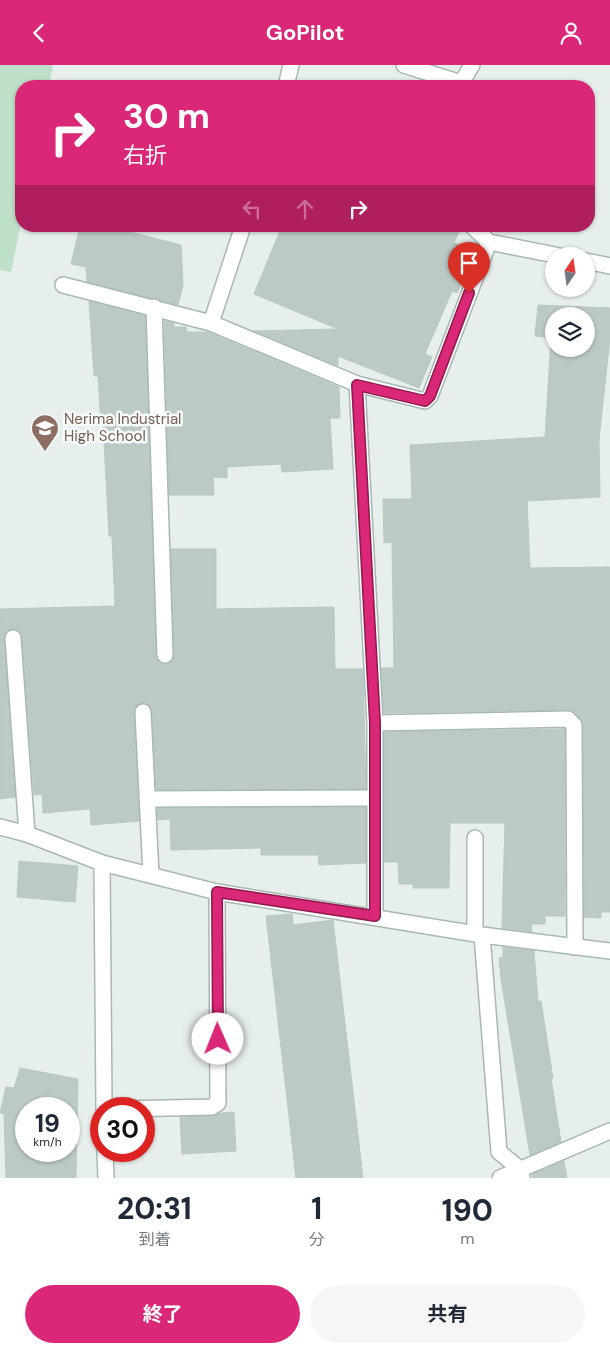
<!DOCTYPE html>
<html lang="ja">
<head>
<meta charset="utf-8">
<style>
	body { margin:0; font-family:"DM Sans","Noto Sans JP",sans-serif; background:#f6f6f7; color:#1f2937; height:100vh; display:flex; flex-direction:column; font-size:19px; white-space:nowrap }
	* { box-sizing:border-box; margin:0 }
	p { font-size:16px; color:#747a83 }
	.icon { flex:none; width:28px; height:28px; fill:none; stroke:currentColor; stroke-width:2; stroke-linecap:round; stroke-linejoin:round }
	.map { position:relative; height:1113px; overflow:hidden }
	.sheet { display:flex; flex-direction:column; background:#fff; flex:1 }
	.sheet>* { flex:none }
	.banner { position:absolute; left:15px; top:15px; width:580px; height:152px; border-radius:20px; box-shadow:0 1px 4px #0004; background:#db2777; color:#fff; overflow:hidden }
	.needle { width:32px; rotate:13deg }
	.tools { position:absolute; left:545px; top:182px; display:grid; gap:10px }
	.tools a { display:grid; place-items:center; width:50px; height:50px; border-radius:50%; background:#fff; box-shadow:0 1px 4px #0004; font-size:25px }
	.speed { position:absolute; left:15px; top:1032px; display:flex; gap:10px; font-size:25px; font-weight:700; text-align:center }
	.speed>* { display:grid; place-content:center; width:65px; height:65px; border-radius:50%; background:#fff; box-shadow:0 1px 4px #0004; line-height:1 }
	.speed small { font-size:12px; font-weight:400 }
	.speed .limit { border:8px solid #d22; background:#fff; color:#111 }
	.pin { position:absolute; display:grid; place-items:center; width:42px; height:42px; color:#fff; margin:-51px -21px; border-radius:50% 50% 50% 0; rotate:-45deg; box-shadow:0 0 5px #0007 }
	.pin .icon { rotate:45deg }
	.me { position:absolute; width:55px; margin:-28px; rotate:359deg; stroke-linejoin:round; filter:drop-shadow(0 0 4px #0008) }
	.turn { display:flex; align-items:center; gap:18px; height:105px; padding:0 25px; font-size:22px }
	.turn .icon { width:65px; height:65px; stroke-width:2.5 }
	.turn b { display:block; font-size:35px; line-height:42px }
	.lanes { display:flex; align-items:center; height:48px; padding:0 25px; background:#0003; justify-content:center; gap:25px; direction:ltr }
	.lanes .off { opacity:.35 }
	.eta { display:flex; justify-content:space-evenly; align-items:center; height:85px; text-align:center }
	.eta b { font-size:30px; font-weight:700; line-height:35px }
	.cta { display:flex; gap:10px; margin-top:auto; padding:10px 25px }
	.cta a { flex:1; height:58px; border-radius:30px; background:#db2777; color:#fff; font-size:20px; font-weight:700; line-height:58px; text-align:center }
	.cta a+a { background:#f6f6f7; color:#1f2937 }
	header { display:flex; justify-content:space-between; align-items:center; height:65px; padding:0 25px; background:#db2777; color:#fff; font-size:22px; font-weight:700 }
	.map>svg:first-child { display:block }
	.green { fill:#bfe0c8 }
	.building { fill:#bbcac4; stroke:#b8c9c2; fill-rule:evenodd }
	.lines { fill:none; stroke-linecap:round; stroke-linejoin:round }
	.minor-casing { stroke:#a8b8b2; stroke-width:18 }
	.minor { stroke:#fff; stroke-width:15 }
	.route-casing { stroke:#8e194d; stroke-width:12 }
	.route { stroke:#db2777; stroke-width:9 }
	.labels { text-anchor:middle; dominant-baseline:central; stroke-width:5; stroke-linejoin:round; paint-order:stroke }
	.education-label { font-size:15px; fill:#785e54; stroke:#f7fbf9; text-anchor:start }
</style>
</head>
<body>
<header><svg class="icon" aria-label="back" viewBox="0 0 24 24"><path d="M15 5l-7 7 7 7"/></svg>GoPilot<svg class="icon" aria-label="person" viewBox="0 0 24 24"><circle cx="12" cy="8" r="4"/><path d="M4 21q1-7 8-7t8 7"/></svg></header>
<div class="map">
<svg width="610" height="1113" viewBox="0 0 610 1113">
	<rect width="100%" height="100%" fill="#e6efeb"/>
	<path class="green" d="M 0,0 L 53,0 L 49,21 L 21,21 L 21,158 L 11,207 L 0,205 Z"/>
	<g class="building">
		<path d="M 80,161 L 107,161 L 181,180 L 183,220 L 178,240 L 87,217 L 86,202 L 71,199 Z"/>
		<path d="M 282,161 L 444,161 L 459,167 L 454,178 L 474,186 L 457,228 L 452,226 L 425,289 L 432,292 L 419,323 L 338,291 L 338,301 L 254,266 L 338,264 L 254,229 Z"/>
		<path d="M 89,236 L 145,251 L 157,594 L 166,599 L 170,598 L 174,590 L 171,484 L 216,484 L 216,544 L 334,542 L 335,604 L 363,604 L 366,724 L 156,725 L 152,647 L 148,639 L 142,638 L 135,642 L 134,647 L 139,756 L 91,760 L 90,744 L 43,748 L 42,729 L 34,730 L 22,572 L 20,567 L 13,564 L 7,566 L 4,574 L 15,732 L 0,734 L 0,544 L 115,541 L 112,471 L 109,471 L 103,359 L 101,359 L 98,311 L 94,311 Z"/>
		<path d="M 538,240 L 610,243 L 610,273 L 599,374 L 600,432 L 527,436 L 530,503 L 610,502 L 610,847 L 601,847 L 601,853 L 584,852 L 583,660 L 575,647 L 568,645 L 384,648 L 381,603 L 394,603 L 392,477 L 384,478 L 383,434 L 412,434 L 410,380 L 545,372 L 551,273 L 535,271 ZM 554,251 L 586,251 L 586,284 L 554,284 Z"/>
		<path d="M 164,256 L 174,258 L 173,262 L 186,262 L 187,267 L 208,267 L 339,322 L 340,353 L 330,353 L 333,404 L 282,407 L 281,399 L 227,402 L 227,413 L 213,412 L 214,430 L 169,430 Z"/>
		<path d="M 565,664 L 565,851 L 545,851 L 545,859 L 531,859 L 532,867 L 502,863 L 505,758 L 450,758 L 449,823 L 413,823 L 413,819 L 399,819 L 398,797 L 384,797 L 384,667 Z"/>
		<path d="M 366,742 L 366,798 L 319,800 L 318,790 L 261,790 L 261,783 L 171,785 L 170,754 L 158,755 L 157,743 Z"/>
		<path d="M 19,796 L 78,801 L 75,837 L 17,832 Z"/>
		<path d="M 292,849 L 293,860 L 333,855 L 363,1113 L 296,1113 L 266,851 Z"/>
		<path d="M 503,882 L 534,886 L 538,936 L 541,936 L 553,1013 L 551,1013 L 561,1077 L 530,1090 L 501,914 L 499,893 L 503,892 Z"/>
		<path d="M 20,1003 L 78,1014 L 76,1113 L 6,1113 L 4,1049 L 0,1048 L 6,1022 L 14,1023 ZM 26,1044 L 69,1044 L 69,1086 L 26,1086 Z"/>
		<path d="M 234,1047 L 236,1086 L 182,1089 L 180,1052 L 212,1051 L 221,1048 Z"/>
		<path d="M 564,1096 L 567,1113 L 533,1113 L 532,1109 Z"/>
	</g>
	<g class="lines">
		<g class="minor-casing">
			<g id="minor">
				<path d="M 404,0 L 458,17 L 462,17 L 472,0"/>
				<path d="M 286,21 L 291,0"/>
				<path d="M 472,161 L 489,177 L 560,191"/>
				<path d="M 586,196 L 610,201"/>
				<path d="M 63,220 L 211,258 L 357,319 L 425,336 L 430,331 L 489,177"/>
				<path d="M 154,242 L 165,590"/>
				<path d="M 211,258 L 243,161"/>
				<path d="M 357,319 L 375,658 L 375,851"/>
				<path d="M 13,573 L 27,769"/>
				<path d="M 143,647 L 151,810"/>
				<path d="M 375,658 L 568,654 L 574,660 L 575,882"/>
				<path d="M 147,734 L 375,733"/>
				<path d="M 0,762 L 27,769 L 102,798 L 217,827 L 482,870 L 610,886"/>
				<path d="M 102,798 L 104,1044"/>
				<path d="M 475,868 L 475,773"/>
				<path d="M 482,870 L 499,1087 L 520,1104 L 522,1113"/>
				<path d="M 120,1044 L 212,1042 L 218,1038 L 217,827"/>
				<path d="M 105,1086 L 106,1113"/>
				<path d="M 500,1113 L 610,1066"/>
			</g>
		</g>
		<use href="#minor" class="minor"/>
	</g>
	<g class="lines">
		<g class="route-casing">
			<path id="route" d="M 218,974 L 217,827 L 375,851 L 375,658 L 357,320 L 425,336 L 430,331 L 469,228"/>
		</g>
		<use href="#route" class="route"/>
	</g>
	<defs>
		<g id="school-pin" transform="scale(1.4375)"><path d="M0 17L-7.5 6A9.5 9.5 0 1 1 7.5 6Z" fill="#8d6e63" stroke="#f7fbf9"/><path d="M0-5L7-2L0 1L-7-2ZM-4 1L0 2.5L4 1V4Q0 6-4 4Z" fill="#fff"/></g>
	</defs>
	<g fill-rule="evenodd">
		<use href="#school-pin" x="45" y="363"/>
	</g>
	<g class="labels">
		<g class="education-label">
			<text x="64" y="354">Nerima Industrial<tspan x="64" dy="17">High School</tspan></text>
		</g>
	</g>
</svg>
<div class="tools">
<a><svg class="needle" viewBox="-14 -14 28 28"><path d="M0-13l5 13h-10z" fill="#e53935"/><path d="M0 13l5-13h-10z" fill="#747a83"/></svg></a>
<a><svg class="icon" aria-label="layers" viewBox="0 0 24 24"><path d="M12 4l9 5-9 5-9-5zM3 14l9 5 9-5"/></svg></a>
</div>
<div class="speed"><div>19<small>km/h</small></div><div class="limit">30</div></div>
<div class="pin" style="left:469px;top:228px;background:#d93025"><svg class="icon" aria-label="arrive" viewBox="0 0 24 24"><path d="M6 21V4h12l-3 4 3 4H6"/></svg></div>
<svg class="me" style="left:218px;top:974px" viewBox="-20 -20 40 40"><circle r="19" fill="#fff"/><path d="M0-13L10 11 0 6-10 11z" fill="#db2777"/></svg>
<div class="banner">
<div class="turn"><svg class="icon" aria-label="right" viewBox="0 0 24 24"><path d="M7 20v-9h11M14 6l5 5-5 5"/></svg><div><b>30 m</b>右折</div></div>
<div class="lanes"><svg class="icon off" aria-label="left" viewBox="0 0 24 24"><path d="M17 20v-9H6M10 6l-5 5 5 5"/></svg><svg class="icon off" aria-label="ahead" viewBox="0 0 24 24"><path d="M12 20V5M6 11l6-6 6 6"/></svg><svg class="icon" aria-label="right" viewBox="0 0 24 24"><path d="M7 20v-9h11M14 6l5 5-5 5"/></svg></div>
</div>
</div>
<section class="sheet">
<div class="eta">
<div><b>20:31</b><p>到着</p></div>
<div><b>1</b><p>分</p></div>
<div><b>190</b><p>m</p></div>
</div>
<div class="cta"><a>終了</a><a>共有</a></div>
</section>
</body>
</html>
